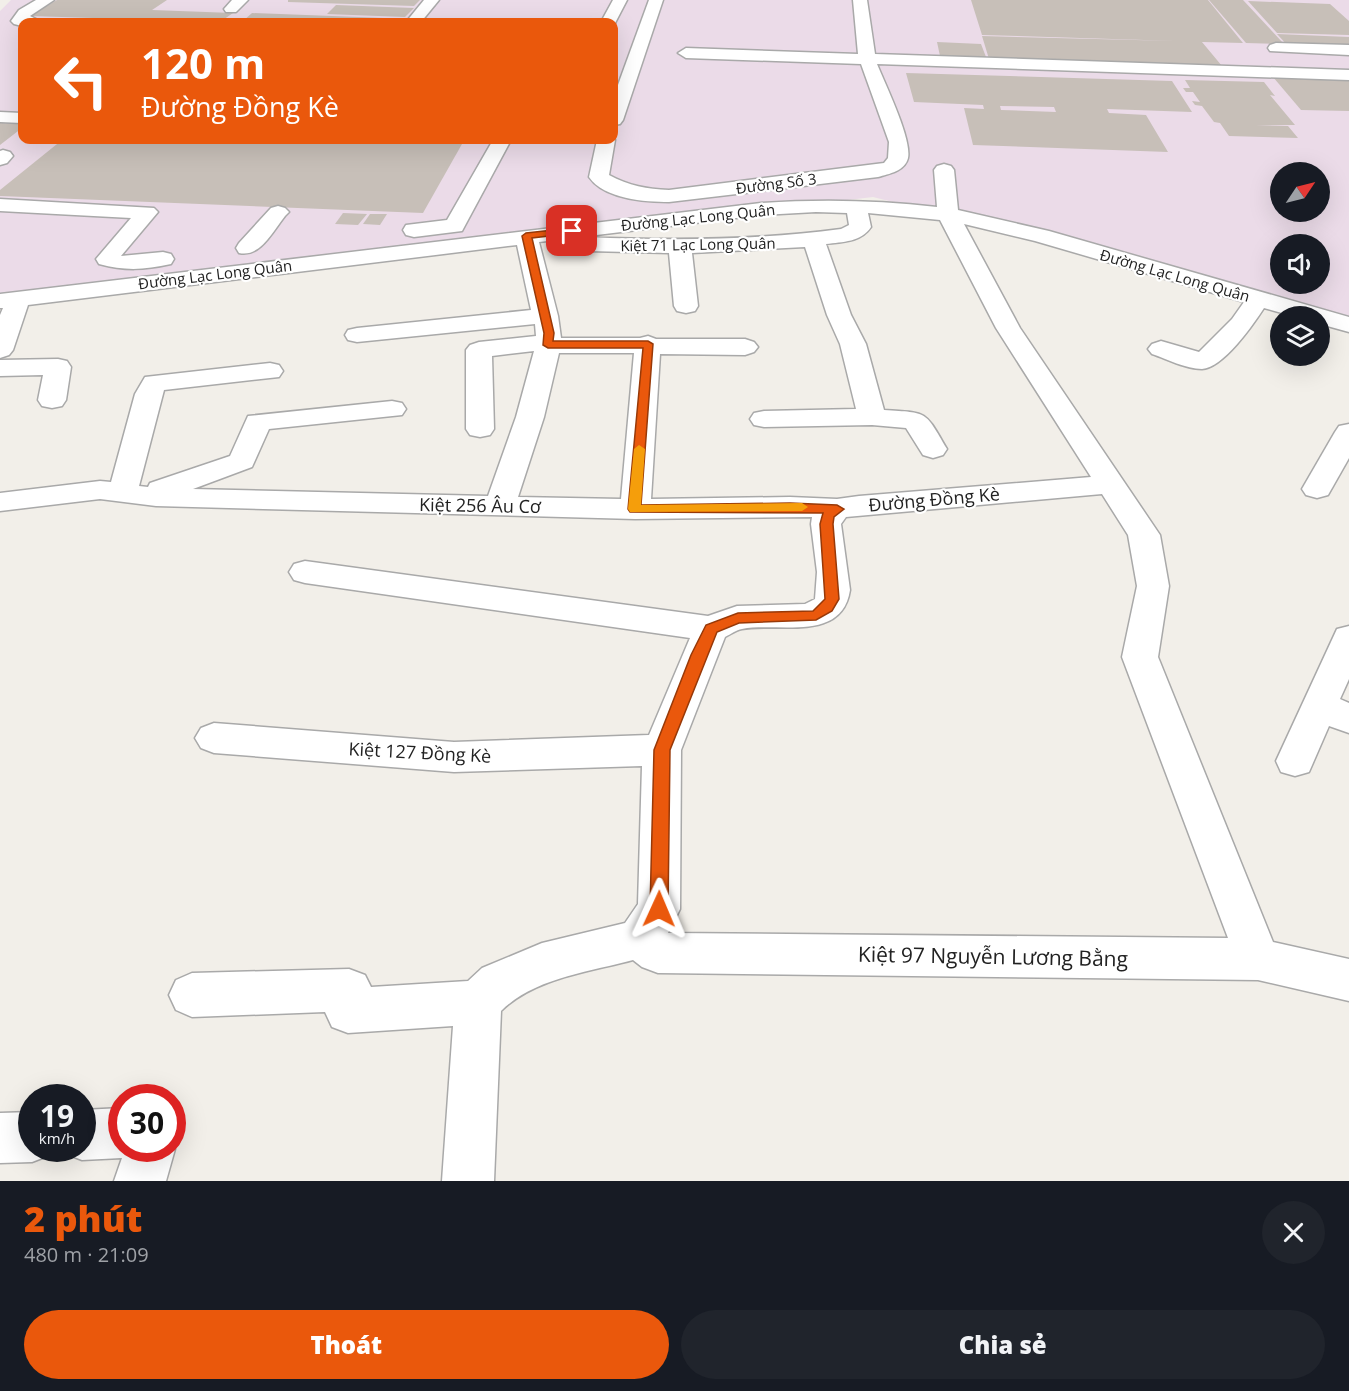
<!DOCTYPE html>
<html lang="vi">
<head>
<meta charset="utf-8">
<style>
	body { margin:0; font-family:"Open Sans",sans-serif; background:#20242c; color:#f1f3f6; height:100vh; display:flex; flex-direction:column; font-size:22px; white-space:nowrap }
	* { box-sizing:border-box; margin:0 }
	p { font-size:20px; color:#9ea1a6 }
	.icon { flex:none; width:33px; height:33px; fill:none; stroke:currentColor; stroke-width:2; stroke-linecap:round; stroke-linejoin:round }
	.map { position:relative; height:1181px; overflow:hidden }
	.drawer { display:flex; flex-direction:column; background:#171b24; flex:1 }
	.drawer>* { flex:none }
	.hud { position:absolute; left:18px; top:18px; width:600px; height:126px; border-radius:12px; box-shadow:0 6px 24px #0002; background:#ea580c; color:#fff; overflow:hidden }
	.needle { width:39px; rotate:55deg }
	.buttons { position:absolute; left:1270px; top:162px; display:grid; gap:12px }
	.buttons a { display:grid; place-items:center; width:60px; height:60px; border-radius:50%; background:#171b24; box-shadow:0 6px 24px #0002; font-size:30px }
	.speed { position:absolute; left:18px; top:1084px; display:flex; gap:12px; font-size:30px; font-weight:700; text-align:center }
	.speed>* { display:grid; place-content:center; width:78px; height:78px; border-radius:50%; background:#171b24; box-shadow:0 6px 24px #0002; line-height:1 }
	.speed small { font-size:15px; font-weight:400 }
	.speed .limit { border:9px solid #d22; background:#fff; color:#111 }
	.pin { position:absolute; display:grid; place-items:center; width:51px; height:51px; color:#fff; margin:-26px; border-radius:12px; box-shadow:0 3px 9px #0006 }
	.me { position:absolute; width:66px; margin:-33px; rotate:1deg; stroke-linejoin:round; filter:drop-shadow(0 0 4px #0008) }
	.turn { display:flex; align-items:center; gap:21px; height:126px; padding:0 24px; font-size:27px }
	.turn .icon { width:78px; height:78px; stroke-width:2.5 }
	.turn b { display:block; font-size:42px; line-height:51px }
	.round { display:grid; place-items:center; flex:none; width:63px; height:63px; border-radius:32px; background:#20242c }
	.summary { display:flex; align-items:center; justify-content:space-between; height:102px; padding:0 24px }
	h1 { font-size:36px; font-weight:800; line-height:45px; color:#ea580c }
	.primary-button { display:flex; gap:12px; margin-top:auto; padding:12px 24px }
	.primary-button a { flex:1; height:69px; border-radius:36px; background:#ea580c; color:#fff; font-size:24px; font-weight:800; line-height:69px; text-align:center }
	.primary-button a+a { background:#20242c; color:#f1f3f6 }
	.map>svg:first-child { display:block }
	.industrial { fill:#ebdbe8; fill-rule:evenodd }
	.building { fill:#c7bfb8; fill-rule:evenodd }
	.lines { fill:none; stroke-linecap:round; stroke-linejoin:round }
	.minor-casing { stroke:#a9a9a9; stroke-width:3 }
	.minor { fill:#fff; fill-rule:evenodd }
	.route { fill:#ea580c; stroke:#983908; stroke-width:1.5 }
	.slow { fill:#f59e0b }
	.labels { text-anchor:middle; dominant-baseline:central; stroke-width:4.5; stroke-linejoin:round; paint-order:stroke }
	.far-street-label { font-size:15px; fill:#222; stroke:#fff }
	.street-label { font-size:18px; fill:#222; stroke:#fff }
	.near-street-label { font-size:21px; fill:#222; stroke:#fff }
</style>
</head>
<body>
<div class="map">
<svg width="1349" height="1181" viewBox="0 0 1349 1181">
	<rect width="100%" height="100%" fill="#f2efe9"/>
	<path class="industrial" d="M 11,0 L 1349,0 L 1349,317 L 873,197 L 0,299 L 0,11 ZM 22,22 L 614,22 L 614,140 L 22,140 ZM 1281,172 L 1320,172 L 1320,212 L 1281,212 ZM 1281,244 L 1320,244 L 1320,284 L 1281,284 Z"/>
	<g class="building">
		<path d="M 57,0 L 167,0 L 152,10 L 233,13 L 220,22 L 30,16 Z"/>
		<path d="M 288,0 L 420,0 L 414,6 L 288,2 Z"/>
		<path d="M 971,0 L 1208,0 L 1243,43 L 1202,42 L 1222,66 L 989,59 L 982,36 L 1176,41 L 982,35 Z"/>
		<path d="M 1209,0 L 1243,0 L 1284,44 L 1246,43 Z"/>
		<path d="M 1248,1 L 1330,4 L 1349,21 L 1349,35 L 1277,33 Z"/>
		<path d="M 336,5 L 414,8 L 405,17 L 327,14 Z"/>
		<path d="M 252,13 L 410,19 L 407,22 L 243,21 Z"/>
		<path d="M 1277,34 L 1349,37 L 1349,49 L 1289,47 Z"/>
		<path d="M 937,42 L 981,44 L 986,57 L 940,56 Z"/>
		<path d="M 906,73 L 1172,81 L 1192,112 L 1107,109 L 1109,113 L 1146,115 L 1168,152 L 973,145 L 964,108 L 984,109 L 983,105 L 914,102 ZM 1000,106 L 1054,107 L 1056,112 L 1001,110 Z"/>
		<path d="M 1273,77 L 1349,80 L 1349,111 L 1301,110 Z"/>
		<path d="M 1185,80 L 1264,82 L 1275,96 L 1270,95 L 1295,125 L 1256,125 L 1288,126 L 1298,138 L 1229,136 L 1220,123 L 1214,122 L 1202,106 L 1195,105 L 1192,101 L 1200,102 L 1193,92 L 1186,92 L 1183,88 L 1190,88 Z"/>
		<path d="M 0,123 L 22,124 L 22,128 L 0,145 Z"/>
		<path d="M 62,140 L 326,140 L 462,144 L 423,213 L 0,196 L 0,190 Z"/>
		<path d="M 343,213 L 367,214 L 358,225 L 335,224 Z"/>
		<path d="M 370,214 L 387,214 L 380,225 L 363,224 Z"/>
	</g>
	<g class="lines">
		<g class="minor-casing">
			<g id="minor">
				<path d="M 36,0 L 54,0 L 30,16 L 36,19 L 38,22 L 22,22 L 22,26 L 14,24 L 11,21 L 19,10 Z"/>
				<path d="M 232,0 L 248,0 L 236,12 L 226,12 L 224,9 Z"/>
				<path d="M 424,0 L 439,0 L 421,22 L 406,22 Z"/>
				<path d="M 613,0 L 627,0 L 614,25 L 614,22 L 601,22 Z"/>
				<path d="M 649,0 L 663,0 L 623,120 L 620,124 L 614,125 L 614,96 Z"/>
				<path d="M 853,0 L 867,0 L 875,54 L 1349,70 L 1349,80 L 877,64 C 885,84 912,139 908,158 C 905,171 889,174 878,177 L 669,202 C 645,202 604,199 589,177 L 597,140 L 614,140 L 614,137 L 615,140 L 609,175 C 629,186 647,189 669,190 L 884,163 L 888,158 L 889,142 L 861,64 L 686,58 L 678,53 L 686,48 L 858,54 Z"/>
				<path d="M 1276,43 L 1349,45 L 1349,55 L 1270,51 L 1268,48 L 1270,45 Z"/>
				<path d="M 0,112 L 22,113 L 22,123 L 0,122 Z"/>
				<path d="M 493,140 L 511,140 L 462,231 L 414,237 L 406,235 L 403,230 L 406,225 L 447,220 Z"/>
				<path d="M 3,150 L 10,152 L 13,156 L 7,163 L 0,165 L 0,151 Z"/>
				<path d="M 944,164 L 951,166 L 954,170 L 958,210 L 1049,231 L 1349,317 L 1349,332 L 1320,324 L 1320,316 L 1293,316 L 1264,308 C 1253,325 1223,368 1202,369 C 1186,369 1167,359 1152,354 L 1148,349 L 1152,344 L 1161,341 L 1199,352 L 1232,319 L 1244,302 L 1035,241 L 964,224 L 1020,328 L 1160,535 L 1169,586 L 1158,657 L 1273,942 L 1349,959 L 1349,1001 L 1258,980 L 658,973 L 642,967 L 633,960 C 589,972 534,978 501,1011 L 494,1181 L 442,1181 L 453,1026 L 348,1033 L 332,1027 L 325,1012 L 192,1017 L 176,1010 L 169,995 L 176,980 L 192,973 L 349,969 L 365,975 L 371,987 L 468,981 L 482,968 L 542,943 L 625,923 L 638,904 L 642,766 L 454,772 L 214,753 L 201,748 L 195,738 L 201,728 L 214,723 L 454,742 L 649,735 L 690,638 L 305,583 L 294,580 L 289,572 L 294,564 L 305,561 L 708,616 L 737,606 L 805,604 L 815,599 L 817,572 L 811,524 L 812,517 L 635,519 L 156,506 L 100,499 L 0,511 L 0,493 L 100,481 L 111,482 L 135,394 L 145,377 L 270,363 L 279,365 L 283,371 L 279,377 L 164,390 L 139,486 L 148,487 L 150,483 L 230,456 L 248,416 L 392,401 L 402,403 L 406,409 L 402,415 L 269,429 L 252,467 L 193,489 L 488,496 L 516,417 L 534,351 L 492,356 L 494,429 L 490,435 L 480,437 L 470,435 L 466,429 L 466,350 L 470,345 L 479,342 L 536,336 L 535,324 L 357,342 L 348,340 L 345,335 L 348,330 L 357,328 L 531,310 L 517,245 L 28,305 L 13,350 L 9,355 L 0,358 L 0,315 L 3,308 L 0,308 L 0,294 L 761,203 C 820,199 878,200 937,207 L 934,170 L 937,166 ZM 816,212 L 847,213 L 849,225 L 841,229 C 757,240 673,241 588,237 L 580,239 L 577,244 L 580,249 L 588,251 L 669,253 L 674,306 L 677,311 L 686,313 L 695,311 L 698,306 L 692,253 L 805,247 L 827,315 L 840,344 L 856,409 L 764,411 L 754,413 L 750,419 L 754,425 L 764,427 L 872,425 L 906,428 L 923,455 L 933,458 L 943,455 L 947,449 C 924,410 929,413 884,410 L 866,344 L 851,315 L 826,244 C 843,242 861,242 871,227 L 868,213 L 940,220 L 996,328 L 1091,477 L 859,496 L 837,499 L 790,497 L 651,499 L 660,354 L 745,355 L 754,352 L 758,347 L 754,342 L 745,339 L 656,339 L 648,336 L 640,338 L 561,338 L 558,316 L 539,242 L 761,215 ZM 559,353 L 634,353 L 621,499 L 518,497 L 544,417 ZM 1102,494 L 1128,535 L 1137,586 L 1122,657 L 1228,938 L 668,933 L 680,909 L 681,750 L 725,637 C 731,634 736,630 742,629 C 778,622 842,643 850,590 L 841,524 L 846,517 Z"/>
				<path d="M 0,199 L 154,208 L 158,212 L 121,256 L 163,252 L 171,254 L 174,259 L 171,264 C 144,270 125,271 99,264 L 96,259 L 131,218 L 0,211 Z"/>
				<path d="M 278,206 L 285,208 L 289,212 L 285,216 C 273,231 260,258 239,253 L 236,248 L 239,243 L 271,208 Z"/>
				<path d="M 58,359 L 67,361 L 71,367 L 66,400 L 62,406 L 52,408 L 42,406 L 38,400 L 43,375 L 0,376 L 0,360 Z"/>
				<path d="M 1349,424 L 1349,458 L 1328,495 L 1317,498 L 1306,495 L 1302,489 L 1335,432 L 1339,426 Z"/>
				<path d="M 1349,626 L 1349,679 L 1340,699 L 1349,703 L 1349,733 L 1329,726 L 1309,772 L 1295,776 L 1281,772 L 1276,761 L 1337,629 Z"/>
				<path d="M 122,1108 L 122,1149 L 172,1149 L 172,1142 L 175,1149 L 166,1181 L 114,1181 L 122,1158 L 82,1160 L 64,1153 L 63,1149 L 82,1149 L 82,1110 Z"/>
				<path d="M 32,1112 L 32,1149 L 52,1149 L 50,1155 L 32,1162 L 0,1163 L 0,1113 Z"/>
			</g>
		</g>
		<use href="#minor" class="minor"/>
	</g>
	<path class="route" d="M 572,228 L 576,231 L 575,233 L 532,238 L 554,333 L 553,341 L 648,341 L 653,344 L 641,505 L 790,503 L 837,505 L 844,509 L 834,517 L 833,524 L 839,599 L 832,611 L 816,620 L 739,623 L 717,632 L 670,750 L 668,909 L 665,915 L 659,917 L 653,915 L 650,909 L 654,750 L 691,655 L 706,625 L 738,613 L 813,611 L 825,599 L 820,524 L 823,513 L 630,512 L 628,509 L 643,348 L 548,348 L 543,345 L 544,333 L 522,236 L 526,233 Z"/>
	<path class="slow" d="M 639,445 L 645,449 L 641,505 L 802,503 L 808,507 L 802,511 L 630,512 L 628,509 L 634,449 Z"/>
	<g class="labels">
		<g class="far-street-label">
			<text transform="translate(776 183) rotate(-7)">Đường Số 3</text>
			<text transform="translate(698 217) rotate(-6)">Đường Lạc Long Quân</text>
			<text transform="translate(698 244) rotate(-1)">Kiệt 71 Lạc Long Quân</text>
			<text transform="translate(215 274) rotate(-7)">Đường Lạc Long Quân</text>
			<text transform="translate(1175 275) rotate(16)">Đường Lạc Long Quân</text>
		</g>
		<g class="street-label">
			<text transform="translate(934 499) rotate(-5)">Đường Đồng Kè</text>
			<text transform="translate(480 505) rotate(1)">Kiệt 256 Âu Cơ</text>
			<text transform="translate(420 752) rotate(3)">Kiệt 127 Đồng Kè</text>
		</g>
		<g class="near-street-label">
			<text transform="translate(993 956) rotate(1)">Kiệt 97 Nguyễn Lương Bằng</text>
		</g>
	</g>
</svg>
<div class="buttons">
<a><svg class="needle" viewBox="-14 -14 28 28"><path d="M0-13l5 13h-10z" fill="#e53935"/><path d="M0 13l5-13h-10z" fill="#9ea1a6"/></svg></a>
<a><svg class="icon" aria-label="sound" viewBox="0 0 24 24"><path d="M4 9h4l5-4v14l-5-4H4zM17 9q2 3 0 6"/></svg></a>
<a><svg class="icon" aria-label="layers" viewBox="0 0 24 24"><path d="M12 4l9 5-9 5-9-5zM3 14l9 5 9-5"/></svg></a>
</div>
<div class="speed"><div>19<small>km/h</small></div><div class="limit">30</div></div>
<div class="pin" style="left:572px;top:231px;background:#d93025"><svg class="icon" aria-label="arrive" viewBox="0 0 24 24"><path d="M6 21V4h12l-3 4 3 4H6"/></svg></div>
<svg class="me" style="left:659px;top:909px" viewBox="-20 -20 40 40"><path d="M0-17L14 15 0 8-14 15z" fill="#ea580c" stroke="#fff" stroke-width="4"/></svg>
<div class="hud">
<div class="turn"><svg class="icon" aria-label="left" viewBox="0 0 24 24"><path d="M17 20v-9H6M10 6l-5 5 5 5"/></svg><div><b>120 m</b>Đường Đồng Kè</div></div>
</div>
</div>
<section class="drawer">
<div class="summary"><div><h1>2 phút</h1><p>480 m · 21:09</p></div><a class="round"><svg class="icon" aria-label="close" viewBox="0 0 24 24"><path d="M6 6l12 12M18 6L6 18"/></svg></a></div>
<div class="primary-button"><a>Thoát</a><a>Chia sẻ</a></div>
</section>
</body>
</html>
